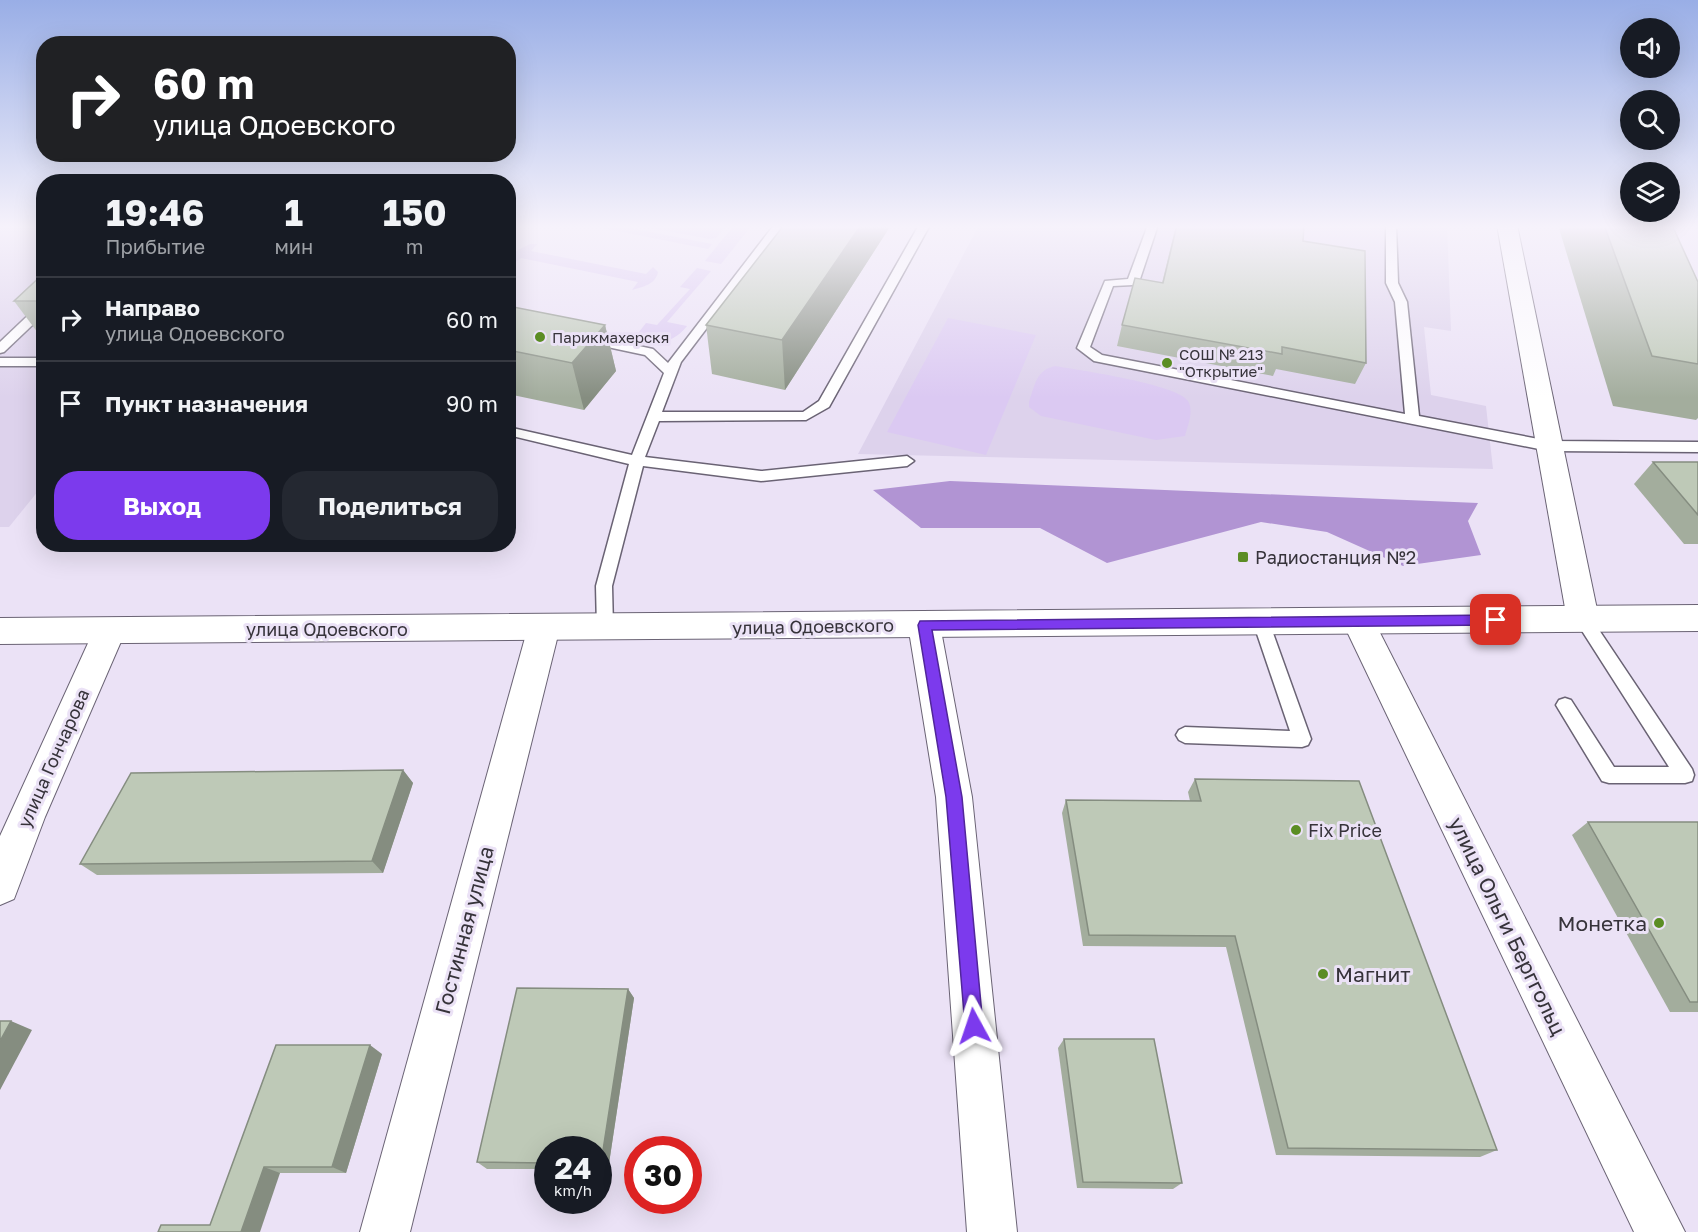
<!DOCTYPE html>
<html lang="ru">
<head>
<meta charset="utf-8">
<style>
	body { margin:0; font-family:"Golos Text",sans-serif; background:#242831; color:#f1f3f6; height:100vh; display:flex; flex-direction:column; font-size:22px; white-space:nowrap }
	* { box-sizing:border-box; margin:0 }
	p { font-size:20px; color:#9ea1a6 }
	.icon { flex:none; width:33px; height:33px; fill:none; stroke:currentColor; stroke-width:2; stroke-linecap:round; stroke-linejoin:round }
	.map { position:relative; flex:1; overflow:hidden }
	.details { position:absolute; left:36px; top:174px; width:480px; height:378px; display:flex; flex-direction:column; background:#171b24; border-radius:24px; box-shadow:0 6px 24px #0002 }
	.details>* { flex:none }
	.banner { position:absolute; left:36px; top:36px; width:480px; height:126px; border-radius:24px; box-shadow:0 6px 24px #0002; background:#202124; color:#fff; overflow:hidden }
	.fabs { position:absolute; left:1620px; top:18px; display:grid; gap:12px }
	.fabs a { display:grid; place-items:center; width:60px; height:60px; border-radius:50%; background:#171b24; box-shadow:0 6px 24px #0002; font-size:30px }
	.speed { position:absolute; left:534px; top:1136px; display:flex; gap:12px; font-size:30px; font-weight:700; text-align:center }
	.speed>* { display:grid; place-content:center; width:78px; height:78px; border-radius:50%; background:#171b24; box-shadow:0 6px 24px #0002; line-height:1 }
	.speed small { font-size:15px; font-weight:400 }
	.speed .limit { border:9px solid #d22; background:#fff; color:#111 }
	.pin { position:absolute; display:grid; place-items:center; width:51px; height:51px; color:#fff; margin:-26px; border-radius:12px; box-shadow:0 3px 9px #0006 }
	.me { position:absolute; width:66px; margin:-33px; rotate:355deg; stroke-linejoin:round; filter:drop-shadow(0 0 4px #0008) }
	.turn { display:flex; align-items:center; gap:21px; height:126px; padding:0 18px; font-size:27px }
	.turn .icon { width:78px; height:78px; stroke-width:2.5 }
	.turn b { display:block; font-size:42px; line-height:51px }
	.eta { display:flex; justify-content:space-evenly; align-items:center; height:102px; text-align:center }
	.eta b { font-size:36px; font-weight:700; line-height:42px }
	.action { display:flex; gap:12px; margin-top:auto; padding:12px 18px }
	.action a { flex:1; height:69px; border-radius:24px; background:#7c3aed; color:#fff; font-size:24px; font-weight:700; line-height:69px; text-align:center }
	.action a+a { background:#242831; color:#f1f3f6 }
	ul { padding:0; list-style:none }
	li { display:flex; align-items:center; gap:18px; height:84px; padding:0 18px; border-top:2px solid #363941 }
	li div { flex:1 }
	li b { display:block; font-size:22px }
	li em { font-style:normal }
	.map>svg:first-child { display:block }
	.built { fill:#ddd2ec }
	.green { fill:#dbc9f2 }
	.forest { fill:#b194d3 }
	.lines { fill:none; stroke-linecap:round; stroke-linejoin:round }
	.service-casing { stroke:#6a6374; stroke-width:3 }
	.minor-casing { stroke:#6a6374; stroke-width:2 }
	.tertiary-casing { stroke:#6a6374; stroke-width:2 }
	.service { fill:#fff; fill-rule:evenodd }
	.minor { fill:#fff; fill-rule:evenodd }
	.tertiary { fill:#fff; fill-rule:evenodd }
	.wall { fill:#a3ad9d }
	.shaded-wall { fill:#858d80 }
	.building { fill:#bec9b7; stroke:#858d80; stroke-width:1.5 }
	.route { fill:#7c3aed; stroke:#51269a; stroke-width:1.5 }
	.poi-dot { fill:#5b8d24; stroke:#ebe2f6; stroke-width:2 }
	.labels { text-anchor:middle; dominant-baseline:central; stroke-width:6; stroke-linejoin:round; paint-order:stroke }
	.far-poi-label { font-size:15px; fill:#36333a; stroke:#ebe2f6; text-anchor:start }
	.poi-label { font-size:18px; fill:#36333a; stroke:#ebe2f6; text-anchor:start }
	.street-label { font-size:18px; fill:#36333a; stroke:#ebe2f6 }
	.near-poi-label { font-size:21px; fill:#36333a; stroke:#ebe2f6; text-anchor:end }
	.near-street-label { font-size:21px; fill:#36333a; stroke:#ebe2f6 }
</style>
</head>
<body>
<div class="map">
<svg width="1698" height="1232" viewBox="0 0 1698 1232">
	<rect width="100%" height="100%" fill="#ebe2f6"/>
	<g class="built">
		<path d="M 0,225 L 44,225 L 43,485 L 9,527 L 0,527 Z"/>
		<path d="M 979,225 L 1447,225 L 1451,331 L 1424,327 L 1431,395 L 1486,406 L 1493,469 L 858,454 Z"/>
	</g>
	<g class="green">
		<path d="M 587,225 L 615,225 L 712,244 L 708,249 Z"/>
		<path d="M 727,225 L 716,238 L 710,239 L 640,226 Z"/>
		<path d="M 734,225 L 752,225 L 721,264 L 705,261 Z"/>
		<path d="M 530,244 L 537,244 L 531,251 L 646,274 L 653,267 L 658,272 C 656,284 643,287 632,290 L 638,282 L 521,258 L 512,265 L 510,261 L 516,251 Z"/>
		<path d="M 697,268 L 711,271 L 667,322 L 687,326 C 676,340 662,345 644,342 L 639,332 L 646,323 L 657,325 L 690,289 L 680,287 Z"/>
		<path d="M 948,318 L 1036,335 L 986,455 L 887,432 Z"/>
		<path d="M 1055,366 C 1078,370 1177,384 1188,401 C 1194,411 1188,425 1185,436 L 1156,440 L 1041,416 L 1029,407 L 1029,402 C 1035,385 1036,370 1055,366 Z"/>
	</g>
	<path class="forest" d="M 950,481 L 1478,503 L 1468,521 L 1481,555 L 1403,566 L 1327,532 L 1261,522 L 1107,563 L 1040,528 L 921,528 L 873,490 Z"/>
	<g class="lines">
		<g class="service-casing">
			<g id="service">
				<path d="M 774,225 L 785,225 L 681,362 L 662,412 L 803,412 L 819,401 L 919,225 L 930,225 L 829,407 L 806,420 L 659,421 L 645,457 L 761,471 L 907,456 L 914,461 L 907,466 L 761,481 L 643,466 L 612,586 L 613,628 L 611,633 L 605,634 L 599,633 L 597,628 L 596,586 L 629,464 L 508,435 L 508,427 L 632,455 L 664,373 L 645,355 L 584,342 L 582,339 L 588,335 L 653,349 L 668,363 Z"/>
				<path d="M 1148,225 L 1158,225 L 1139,282 L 1133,285 L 1113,286 L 1090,347 L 1102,355 L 1405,414 L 1395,302 L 1386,283 L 1386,225 L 1396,225 L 1398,283 L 1407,302 L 1419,416 L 1549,441 L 1698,442 L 1698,452 L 1549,451 L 1094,361 L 1077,348 L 1105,281 L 1128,279 Z"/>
				<path d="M 40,304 L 44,304 L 44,314 L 4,352 L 0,353 L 0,342 Z"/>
				<rect x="0" y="358" width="44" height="8"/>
				<path d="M 1583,613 L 1589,615 L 1692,769 L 1694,775 L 1692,781 L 1685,783 L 1609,783 L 1602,781 L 1559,710 L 1556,705 L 1559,700 L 1565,698 L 1571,700 L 1614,767 L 1669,767 L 1577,623 L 1575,619 L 1577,615 Z"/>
				<path d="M 1261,616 L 1267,617 L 1269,622 L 1311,739 L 1308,745 L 1302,747 L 1185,743 L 1179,740 L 1176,735 L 1179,730 L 1185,727 L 1290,731 L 1253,622 L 1255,617 Z"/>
			</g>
		</g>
		<g class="minor-casing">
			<g id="minor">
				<path d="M 1497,225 L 1517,225 L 1599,619 L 1594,628 L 1583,631 L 1572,628 L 1567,619 Z"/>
				<path d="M 1358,609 L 1369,612 L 1374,621 L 1685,1232 L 1634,1232 L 1342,621 L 1347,612 Z"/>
				<path d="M 924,613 L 935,616 L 940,625 L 972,797 L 1017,1232 L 967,1232 L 936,797 L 908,625 L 913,616 Z"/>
				<path d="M 544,615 L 555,618 L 560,627 L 410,1232 L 360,1232 L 528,627 L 533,618 Z"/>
				<path d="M 110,618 L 121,621 L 126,630 L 45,817 L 14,899 L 0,905 L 0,836 L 94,630 L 99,621 Z"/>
			</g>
		</g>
		<g class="tertiary-casing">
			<path id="tertiary" d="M 1698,605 L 1698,631 L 0,644 L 0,618 Z"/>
		</g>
		<use href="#service" class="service"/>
		<use href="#minor" class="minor"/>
		<use href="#tertiary" class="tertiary"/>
	</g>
	<g class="wall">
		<path d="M 784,225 L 891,225 L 785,390 L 712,374 L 706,325 Z"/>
		<path d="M 1176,225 L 1304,225 L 1303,241 L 1366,363 L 1355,384 L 1276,369 L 1273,376 L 1117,346 L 1122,325 L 1162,283 Z"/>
		<path d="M 1558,225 L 1672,225 L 1698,282 L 1698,418 L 1696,420 L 1613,406 Z"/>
		<path d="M 44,273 L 44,337 L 41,337 L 14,301 Z"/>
		<path d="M 508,306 L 605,325 L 616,371 L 584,410 L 508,394 Z"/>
		<path d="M 1653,462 L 1698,462 L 1698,544 L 1684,544 L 1634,484 Z"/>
		<path d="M 403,770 L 413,783 L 383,873 L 97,875 L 80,864 Z"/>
		<path d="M 1195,779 L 1497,1150 L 1480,1157 L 1276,1155 L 1226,947 L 1083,946 L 1062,813 L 1066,800 L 1190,801 L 1188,792 Z"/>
		<path d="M 1588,822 L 1698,822 L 1698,1012 L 1670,1012 L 1572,835 Z"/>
		<path d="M 628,989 L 634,998 L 608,1170 L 598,1169 L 598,1149 L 548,1149 L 548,1169 L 487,1169 L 477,1162 Z"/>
		<path d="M 1064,1039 L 1182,1183 L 1173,1189 L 1077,1188 L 1058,1048 Z"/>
		<path d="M 276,1045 L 382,1054 L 346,1173 L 280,1173 L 210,1225 Z"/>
	</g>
	<g class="shaded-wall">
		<path d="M 861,225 L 891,225 L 785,390 L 782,340 Z"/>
		<path d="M 605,325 L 616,371 L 584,410 L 572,363 Z"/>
		<path d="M 403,770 L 413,783 L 383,873 L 372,861 Z"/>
		<path d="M 628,989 L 634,998 L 608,1170 L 601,1163 Z"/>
		<path d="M 11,1021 L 32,1030 L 0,1090 L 0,1041 Z"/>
		<path d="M 370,1045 L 382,1054 L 346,1173 L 332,1167 Z"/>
		<path d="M 264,1167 L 280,1173 L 260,1232 L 241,1232 Z"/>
	</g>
	<g class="building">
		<path d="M 784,225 L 861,225 L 782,340 L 706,325 Z"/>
		<path d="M 1177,225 L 1304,225 L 1303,241 L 1365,251 L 1366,363 L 1282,347 L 1282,354 L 1122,325 L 1135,278 L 1163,283 Z"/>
		<path d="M 1604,225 L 1672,225 L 1698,282 L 1698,364 L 1652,356 Z"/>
		<path d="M 44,273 L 44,301 L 14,301 Z"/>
		<path d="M 508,306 L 605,325 L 572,363 L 508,350 Z"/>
		<path d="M 1653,462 L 1698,462 L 1698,515 Z"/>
		<path d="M 403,770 L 372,861 L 80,864 L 131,773 Z"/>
		<path d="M 1195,779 L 1359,781 L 1497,1150 L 1288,1148 L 1235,936 L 1089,935 L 1066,800 L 1201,801 Z"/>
		<path d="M 1588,822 L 1698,822 L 1698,1002 L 1690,1002 Z"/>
		<path d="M 517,988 L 628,989 L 601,1163 L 598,1163 L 598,1149 L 548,1149 L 548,1163 L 477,1162 Z"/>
		<path d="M 0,1021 L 11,1021 L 0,1041 Z"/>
		<path d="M 1064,1039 L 1154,1039 L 1182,1183 L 1083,1182 Z"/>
		<path d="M 276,1045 L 370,1045 L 332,1167 L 264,1167 L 241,1232 L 158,1232 L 161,1225 L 210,1225 Z"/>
	</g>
	<linearGradient id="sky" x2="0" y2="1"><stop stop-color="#99aee6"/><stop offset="0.57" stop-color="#f6f2fb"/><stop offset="1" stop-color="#f6f2fb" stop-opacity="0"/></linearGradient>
	<rect width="1698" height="398" fill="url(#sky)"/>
	<path class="route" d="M 1496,615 L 1503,620 L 1496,625 L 932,630 L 962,797 L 983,1026 L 981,1033 L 974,1036 L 967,1033 L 965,1026 L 946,797 L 918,625 L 920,621 Z"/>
	<g class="poi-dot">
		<circle cx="540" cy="337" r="6"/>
		<circle cx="1167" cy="363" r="6"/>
		<rect x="1237" y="551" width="12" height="12" rx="3"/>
		<circle cx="1296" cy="830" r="6"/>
		<circle cx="1659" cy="923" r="6"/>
		<circle cx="1323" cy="974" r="6"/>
	</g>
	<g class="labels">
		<g class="far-poi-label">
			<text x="552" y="337">Парикмахерскя</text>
			<text x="1179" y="354">СОШ № 213<tspan x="1179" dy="17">"Открытие"</tspan></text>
		</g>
		<g class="poi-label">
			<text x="1255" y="557">Радиостанция №2</text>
			<text x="1308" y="830">Fix Price</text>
		</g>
		<g class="street-label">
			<text transform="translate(813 626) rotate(-1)">улица Одоевского</text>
			<text x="327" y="629">улица Одоевского</text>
			<text transform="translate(53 758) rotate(-66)">улица Гончарова</text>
		</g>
		<g class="near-poi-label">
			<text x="1647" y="923">Монетка</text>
			<text x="1335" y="974" text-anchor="start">Магнит</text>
		</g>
		<g class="near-street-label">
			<text transform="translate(1508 926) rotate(64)">улица Ольги Берггольц</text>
			<text transform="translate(464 930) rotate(-75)">Гостинная улица</text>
		</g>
	</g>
</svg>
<div class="fabs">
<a><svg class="icon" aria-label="sound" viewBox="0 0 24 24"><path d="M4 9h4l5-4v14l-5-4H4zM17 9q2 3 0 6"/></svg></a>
<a><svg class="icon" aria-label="search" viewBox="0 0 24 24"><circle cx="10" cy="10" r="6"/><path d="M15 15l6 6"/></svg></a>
<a><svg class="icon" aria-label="layers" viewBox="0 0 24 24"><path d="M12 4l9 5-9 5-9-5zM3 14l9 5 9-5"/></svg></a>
</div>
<div class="speed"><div>24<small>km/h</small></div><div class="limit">30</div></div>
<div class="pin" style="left:1496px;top:620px;background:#d93025"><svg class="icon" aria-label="arrive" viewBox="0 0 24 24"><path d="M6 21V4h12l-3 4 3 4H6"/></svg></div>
<svg class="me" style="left:974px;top:1026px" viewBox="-20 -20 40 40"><path d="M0-17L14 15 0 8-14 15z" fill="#7c3aed" stroke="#fff" stroke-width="4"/></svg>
<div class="banner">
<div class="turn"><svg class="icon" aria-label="right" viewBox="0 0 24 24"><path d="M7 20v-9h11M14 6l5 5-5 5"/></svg><div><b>60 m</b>улица Одоевского</div></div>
</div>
<section class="details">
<div class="eta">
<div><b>19:46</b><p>Прибытие</p></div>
<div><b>1</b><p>мин</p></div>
<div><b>150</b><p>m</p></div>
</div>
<ul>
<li><svg class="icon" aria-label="right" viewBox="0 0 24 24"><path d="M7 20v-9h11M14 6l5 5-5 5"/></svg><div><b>Направо</b><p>улица Одоевского</p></div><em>60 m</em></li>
<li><svg class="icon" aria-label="arrive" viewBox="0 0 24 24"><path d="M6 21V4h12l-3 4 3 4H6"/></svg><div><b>Пункт назначения</b></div><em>90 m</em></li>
</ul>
<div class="action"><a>Выход</a><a>Поделиться</a></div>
</section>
</div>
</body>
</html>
